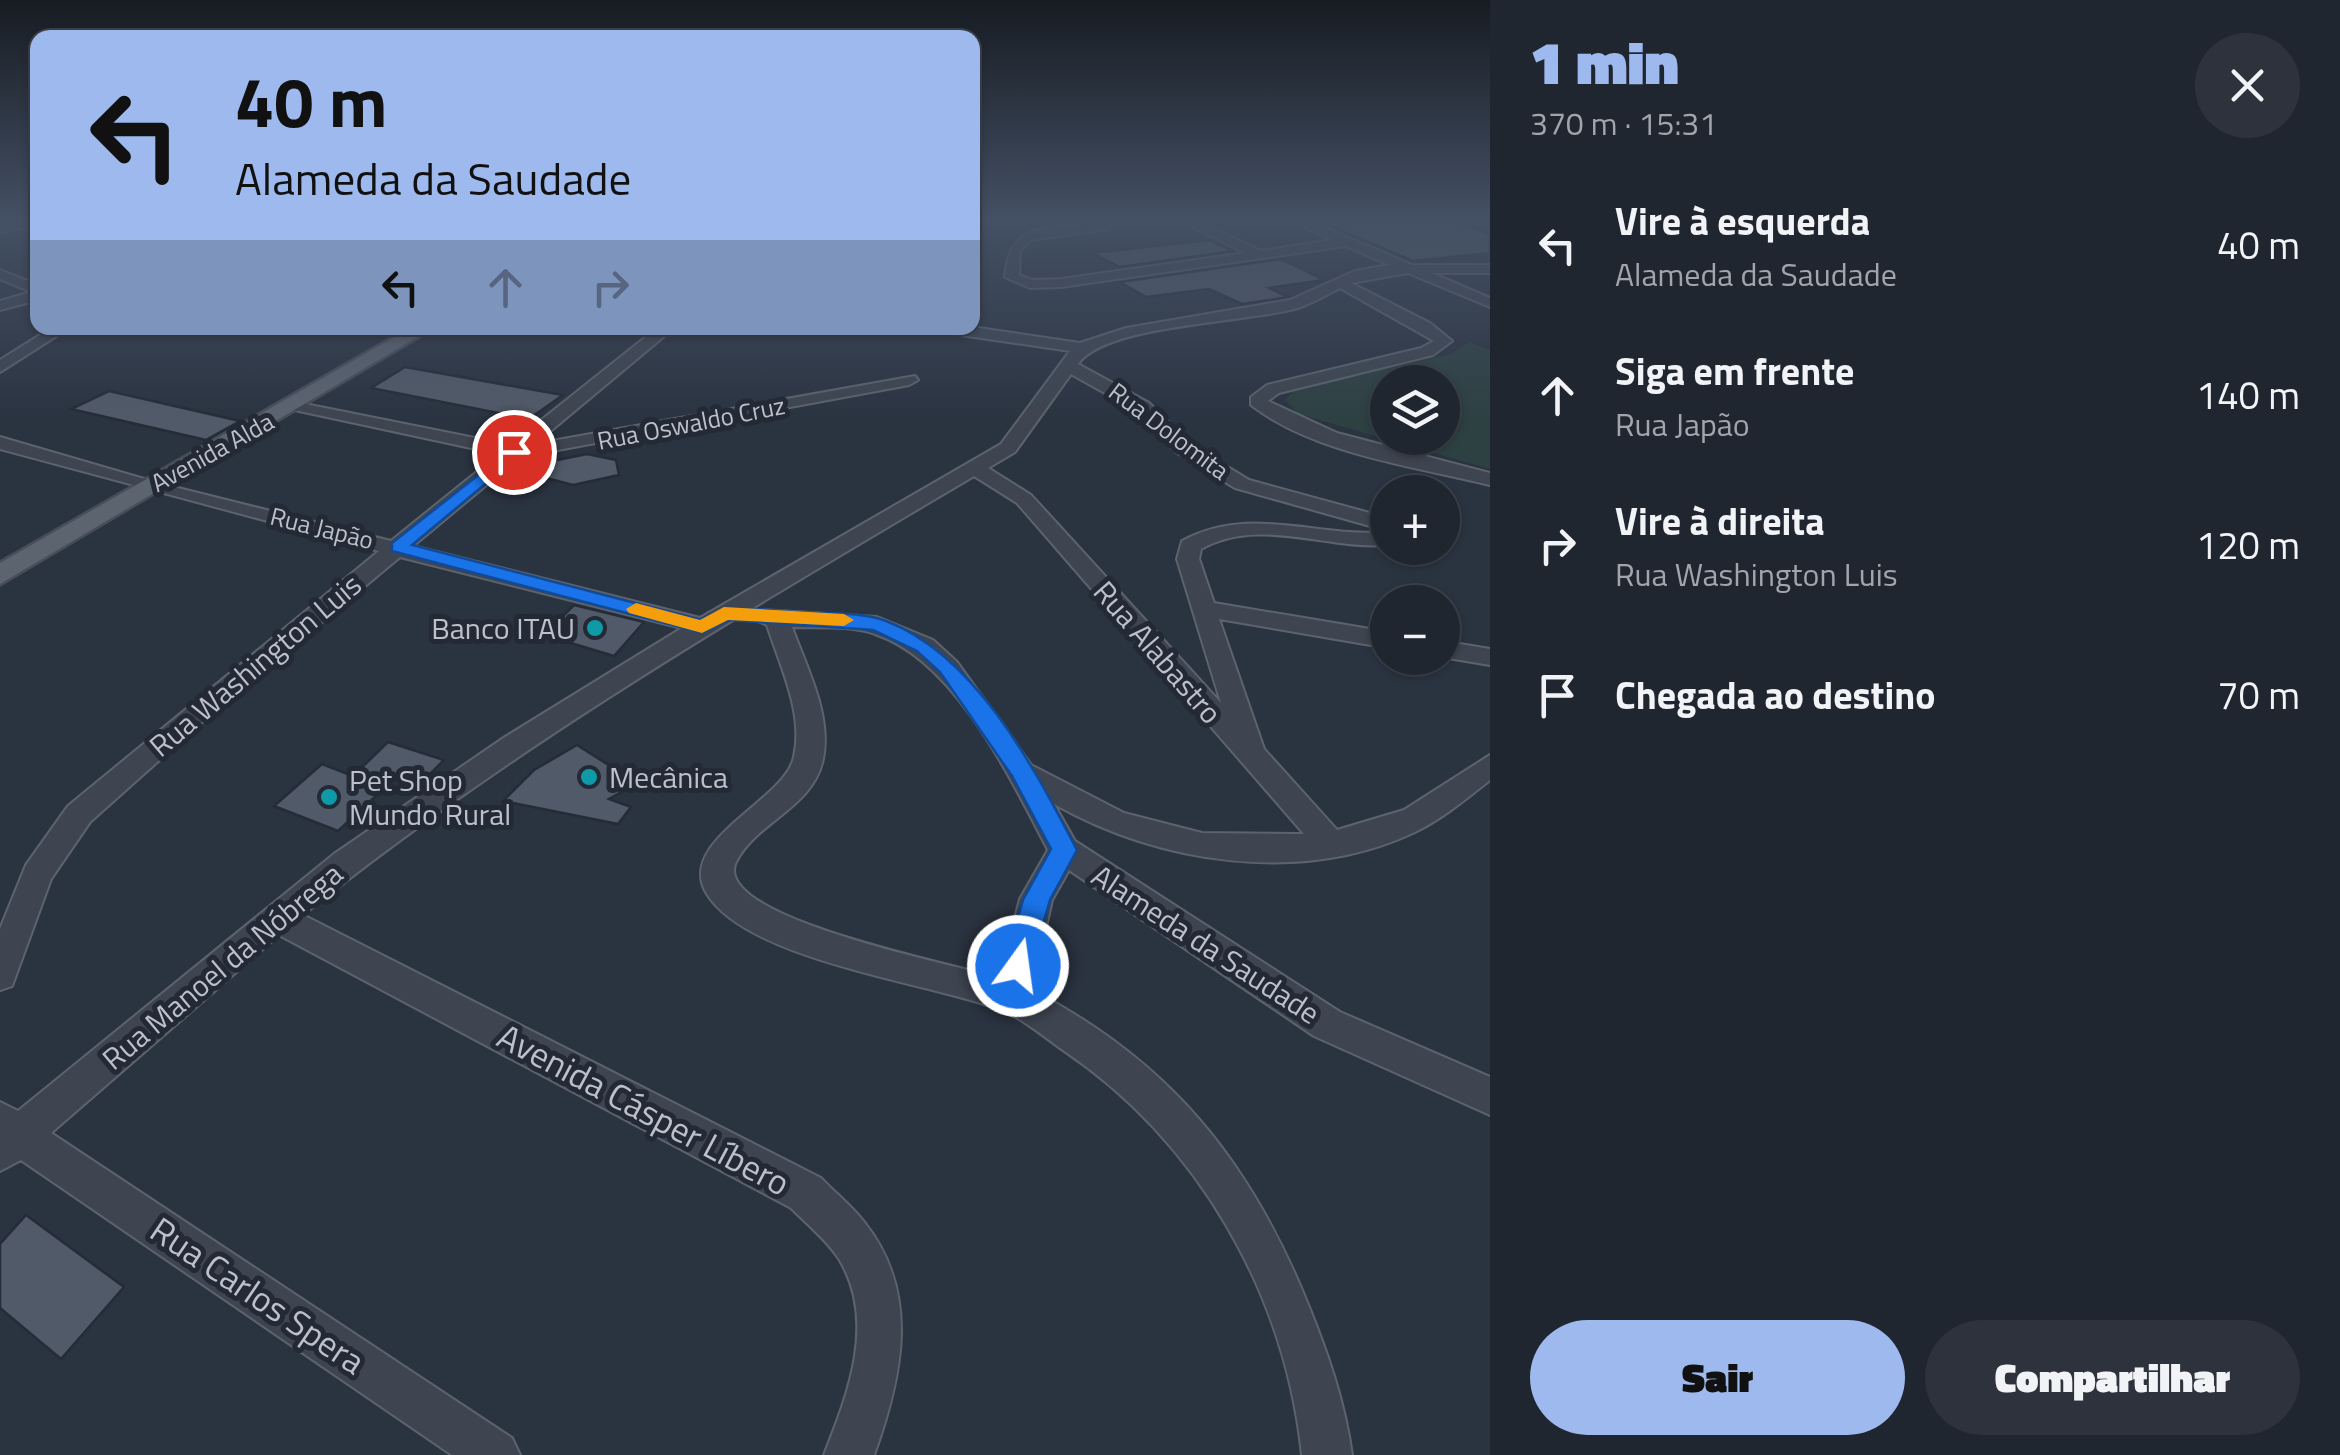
<!DOCTYPE html>
<html lang="pt">
<head>
<meta charset="utf-8">
<style>
	body { margin:0; font-family:"Titillium Web",sans-serif; background:#2d323c; color:#f1f3f6; height:100vh; display:flex; flex-direction:column; font-size:38px; white-space:nowrap }
	* { box-sizing:border-box; margin:0 }
	p { font-size:32px; color:#a2a5ab }
	.icon { flex:none; width:55px; height:55px; fill:none; stroke:currentColor; stroke-width:2; stroke-linecap:round; stroke-linejoin:round }
	.map { position:relative; flex:1; overflow:hidden }
	.panel { display:flex; flex-direction:column; background:#202630; width:850px }
	.panel>* { flex:none }
	.banner { position:absolute; left:30px; top:30px; width:950px; height:305px; border-radius:20px; box-shadow:0 2px 8px #0004,0 0 0 2px #3d434c; background:#9db9ed; color:#111; overflow:hidden }
	.fabs { position:absolute; left:1370px; top:365px; display:grid; gap:20px }
	.fabs a { display:grid; place-items:center; width:90px; height:90px; border-radius:50%; background:#202630; box-shadow:0 2px 8px #0004,0 0 0 2px #3d434c; font-size:50px }
	.pin { position:absolute; display:grid; place-items:center; width:85px; height:85px; color:#fff; margin:-42px; border:5px solid #fff; border-radius:50%; box-shadow:0 2px 10px #0007 }
	.me { position:absolute; width:110px; margin:-55px; rotate:14deg; stroke-linejoin:round; filter:drop-shadow(0 0 8px #0008) }
	.turn { display:flex; align-items:center; gap:35px; height:210px; padding:0 40px; font-size:45px }
	.turn .icon { width:130px; height:130px; stroke-width:2.5 }
	.turn b { display:block; font-size:70px; line-height:85px }
	.lanes { display:flex; align-items:center; height:95px; padding:0 40px; background:#0003; justify-content:center; gap:50px; direction:ltr }
	.lanes .off { opacity:.35 }
	.round { display:grid; place-items:center; flex:none; width:105px; height:105px; border-radius:52px; background:#2d323c }
	.head { display:flex; align-items:center; justify-content:space-between; height:170px; padding:0 40px }
	h1 { font-size:60px; font-weight:800; line-height:75px; color:#9db9ed }
	.primary-button { display:flex; gap:20px; margin-top:auto; padding:20px 40px }
	.primary-button a { flex:1; height:115px; border-radius:60px; background:#9db9ed; color:#111; font-size:40px; font-weight:800; line-height:115px; text-align:center }
	.primary-button a+a { background:#2d323c; color:#f1f3f6 }
	ul { padding:0; list-style:none }
	li { display:flex; align-items:center; gap:30px; height:150px; padding:0 40px }
	li div { flex:1 }
	li b { display:block; font-size:38px }
	li em { font-style:normal }
	main { display:flex; flex:1; min-height:0 }
	.map>svg:first-child { display:block }
	.green { fill:#2d4042; fill-rule:evenodd }
	.building { fill:#515a68; stroke:#252c37; stroke-width:2.5 }
	.lines { fill:none; stroke-linecap:round; stroke-linejoin:round }
	.minor-casing { stroke:#5c636d; stroke-width:4 }
	.major-casing { stroke:#484e59; stroke-width:5 }
	.minor { fill:#3e4550; fill-rule:evenodd }
	.major { fill:#5c6470; fill-rule:evenodd }
	.route { fill:#1a73e8; stroke:#114b97; stroke-width:2.5 }
	.slow { fill:#f59e0b }
	.culture-dot { fill:#0f9aa8; stroke:#232a35; stroke-width:4 }
	.labels { text-anchor:middle; dominant-baseline:central; stroke-width:10; stroke-linejoin:round; paint-order:stroke }
	.far-street-label { font-size:25px; fill:#bbc0ca; stroke:#232a35 }
	.poi-label { font-size:30px; fill:#bbc0ca; stroke:#232a35; text-anchor:start }
	.street-label { font-size:30px; fill:#bbc0ca; stroke:#232a35 }
	.near-street-label { font-size:35px; fill:#bbc0ca; stroke:#232a35 }
</style>
</head>
<body>
<main>
<div class="map">
<svg width="1490" height="1455" viewBox="0 0 1490 1455">
	<rect width="100%" height="100%" fill="#2a3340"/>
	<path class="green" d="M 1469,342 L 1490,350 L 1490,469 L 1298,414 L 1285,400 L 1295,390 L 1451,354 ZM 1388,382 L 1442,382 L 1442,438 L 1388,438 Z"/>
	<g class="building">
		<path d="M 1312,218 L 1444,218 L 1490,234 L 1490,253 L 1413,261 Z"/>
		<path d="M 1210,240 L 1233,251 L 1120,267 L 1092,253 Z"/>
		<path d="M 1281,259 L 1324,280 L 1269,288 L 1288,297 L 1242,304 L 1209,289 L 1146,297 L 1120,282 Z"/>
		<path d="M 405,367 L 563,395 L 529,419 L 371,388 Z"/>
		<path d="M 109,391 L 240,421 L 206,440 L 71,409 Z"/>
		<path d="M 587,454 L 616,460 L 619,475 L 573,485 L 512,469 Z"/>
		<path d="M 574,605 L 644,622 L 614,656 L 544,635 Z"/>
		<path d="M 388,742 L 444,760 L 425,779 L 403,771 L 338,831 L 274,806 L 322,764 L 353,776 Z"/>
		<path d="M 577,745 L 637,783 L 609,799 L 631,807 L 618,824 L 503,801 L 534,770 Z"/>
		<path d="M 26,1215 L 124,1287 L 61,1359 L 0,1308 L 0,1244 Z"/>
	</g>
	<g class="lines">
		<g class="minor-casing">
			<g id="minor">
				<path d="M 29,218 L 38,218 L 38,224 L 0,232 L 0,224 Z"/>
				<path d="M 1102,218 L 1114,218 L 1109,229 L 1030,240 L 1020,251 L 1019,275 L 1032,280 L 1061,279 L 1245,253 L 1175,218 L 1191,218 L 1261,251 L 1333,240 L 1285,218 L 1302,218 L 1412,265 L 1490,265 L 1490,273 L 1432,273 L 1490,298 L 1490,307 L 1408,273 L 1351,283 L 1430,323 L 1452,341 L 1433,355 L 1279,393 L 1268,401 L 1337,433 L 1490,473 L 1490,485 C 1413,466 1315,454 1251,405 L 1251,397 L 1267,385 L 1421,348 L 1434,341 L 1340,288 C 1326,295 1312,303 1298,308 C 1247,323 1106,324 1078,364 L 1149,403 L 1190,444 L 1249,480 L 1388,518 L 1388,531 L 1235,488 L 1176,452 L 1137,411 L 1071,374 L 1015,452 L 988,468 L 1031,495 L 1221,703 L 1177,559 L 1182,541 C 1250,504 1315,538 1388,532 L 1388,545 C 1324,550 1259,516 1201,549 L 1199,559 L 1214,603 L 1388,632 L 1388,648 L 1219,619 L 1264,749 L 1337,830 L 1404,810 L 1490,755 L 1490,780 C 1466,799 1442,819 1415,832 C 1301,886 1159,863 1054,804 L 1075,841 L 1340,1012 L 1490,1077 L 1490,1115 L 1314,1036 L 1069,870 L 1052,900 L 1032,990 C 1170,1062 1249,1160 1307,1302 C 1327,1351 1345,1402 1352,1455 L 1302,1455 C 1285,1293 1198,1141 1063,1050 C 1043,1036 1022,1018 999,1009 C 926,982 748,960 707,894 C 674,841 785,801 794,757 C 804,713 780,666 767,625 L 749,617 L 761,610 L 877,617 L 933,640 L 957,662 L 1031,765 L 1124,813 L 1202,833 L 1304,834 L 1017,503 L 974,476 C 743,613 512,747 303,915 L 821,1178 C 835,1193 852,1206 864,1222 C 921,1293 902,1377 874,1455 L 824,1455 C 848,1394 877,1321 839,1259 C 827,1240 807,1224 791,1208 L 279,935 L 51,1133 L 512,1438 L 520,1455 L 452,1455 L 21,1160 L 0,1171 L 0,1102 L 18,1111 L 334,854 L 505,737 L 682,628 L 400,557 L 202,722 L 90,822 L 51,879 L 12,986 L 0,990 L 0,929 L 26,865 L 68,806 L 379,551 L 0,449 L 0,437 L 158,483 L 391,541 L 499,454 L 290,409 L 290,401 L 510,445 L 657,328 L 674,328 L 535,444 L 915,376 L 918,380 L 909,385 L 520,457 L 413,546 L 700,618 L 1001,444 L 1070,351 L 947,333 L 940,328 L 972,327 L 1080,343 L 1126,328 L 1290,300 L 1355,271 L 1389,265 L 1346,246 L 1061,287 L 1030,288 L 1005,277 C 1010,218 1051,230 1100,223 ZM 792,627 C 818,628 851,625 875,634 C 956,661 1010,778 1048,850 L 1020,899 L 999,978 C 962,966 709,918 736,862 C 757,821 813,808 823,759 C 832,714 806,667 792,627 Z"/>
				<path d="M 1472,218 L 1490,219 L 1490,227 L 1474,221 Z"/>
				<path d="M 0,270 L 38,285 L 38,300 L 0,310 L 0,301 L 31,292 L 0,279 Z"/>
				<path d="M 51,328 L 69,328 L 0,372 L 0,360 Z"/>
				<path d="M 1442,641 L 1490,649 L 1490,665 L 1442,657 Z"/>
			</g>
		</g>
		<g class="major-casing">
			<path id="major" d="M 410,328 L 433,328 L 0,584 L 0,563 Z"/>
		</g>
		<use href="#minor" class="minor"/>
		<use href="#major" class="major"/>
	</g>
	<linearGradient id="sky" x2="0" y2="1"><stop stop-color="#171c23"/><stop offset="0.52" stop-color="#445064"/><stop offset="1" stop-color="#445064" stop-opacity="0"/></linearGradient>
	<rect width="1490" height="422" fill="url(#sky)"/>
	<path class="route" d="M 514,447 L 522,452 L 520,455 L 412,545 L 700,620 C 730,602 762,610 795,612 C 823,614 860,611 886,621 C 976,655 1034,768 1077,850 L 1050,900 L 1028,975 L 1018,979 L 1008,975 L 1004,966 L 1023,900 L 1051,849 L 1012,776 L 940,672 L 917,651 L 873,630 L 728,620 L 702,633 L 392,551 L 392,543 Z"/>
	<path class="slow" d="M 636,603 L 700,620 L 724,607 L 844,614 L 854,620 L 844,626 L 728,620 L 702,633 L 629,613 L 626,609 Z"/>
	<g class="culture-dot">
		<circle cx="595" cy="628" r="10"/>
		<circle cx="589" cy="777" r="10"/>
		<circle cx="329" cy="797" r="10"/>
	</g>
	<g class="labels">
		<g class="far-street-label">
			<text transform="translate(691 423) rotate(-11)">Rua Oswaldo Cruz</text>
			<text transform="translate(1169 431) rotate(37)">Rua Dolomita</text>
			<text transform="translate(212 452) rotate(-29)">Avenida Alda</text>
			<text transform="translate(322 528) rotate(14)">Rua Japão</text>
		</g>
		<g class="poi-label">
			<text x="575" y="628" text-anchor="end">Banco ITAU</text>
			<text x="609" y="777">Mecânica</text>
			<text x="349" y="780">Pet Shop<tspan x="349" dy="34">Mundo Rural</tspan></text>
		</g>
		<g class="street-label">
			<text transform="translate(1158 652) rotate(49)">Rua Alabastro</text>
			<text transform="translate(255 665) rotate(-40)">Rua Washington Luis</text>
			<text transform="translate(1206 944) rotate(33)">Alameda da Saudade</text>
			<text transform="translate(222 966) rotate(-40)">Rua Manoel da Nóbrega</text>
		</g>
		<g class="near-street-label">
			<text transform="translate(644 1109) rotate(28)">Avenida Cásper Líbero</text>
			<text transform="translate(258 1295) rotate(34)">Rua Carlos Spera</text>
		</g>
	</g>
</svg>
<div class="fabs">
<a><svg class="icon" aria-label="layers" viewBox="0 0 24 24"><path d="M12 4l9 5-9 5-9-5zM3 14l9 5 9-5"/></svg></a>
<a>+</a>
<a>−</a>
</div>
<div class="pin" style="left:514px;top:452px;background:#d93025"><svg class="icon" aria-label="arrive" viewBox="0 0 24 24"><path d="M6 21V4h12l-3 4 3 4H6"/></svg></div>
<svg class="me" style="left:1018px;top:966px" viewBox="-20 -20 40 40"><circle r="17" fill="#1a73e8" stroke="#fff" stroke-width="3"/><path d="M0-11L8 9 0 5-8 9z" fill="#fff"/></svg>
<div class="banner">
<div class="turn"><svg class="icon" aria-label="left" viewBox="0 0 24 24"><path d="M17 20v-9H6M10 6l-5 5 5 5"/></svg><div><b>40 m</b>Alameda da Saudade</div></div>
<div class="lanes"><svg class="icon" aria-label="left" viewBox="0 0 24 24"><path d="M17 20v-9H6M10 6l-5 5 5 5"/></svg><svg class="icon off" aria-label="ahead" viewBox="0 0 24 24"><path d="M12 20V5M6 11l6-6 6 6"/></svg><svg class="icon off" aria-label="right" viewBox="0 0 24 24"><path d="M7 20v-9h11M14 6l5 5-5 5"/></svg></div>
</div>
</div>
<section class="panel">
<div class="head"><div><h1>1 min</h1><p>370 m · 15:31</p></div><a class="round"><svg class="icon" aria-label="close" viewBox="0 0 24 24"><path d="M6 6l12 12M18 6L6 18"/></svg></a></div>
<ul>
<li><svg class="icon" aria-label="left" viewBox="0 0 24 24"><path d="M17 20v-9H6M10 6l-5 5 5 5"/></svg><div><b>Vire à esquerda</b><p>Alameda da Saudade</p></div><em>40 m</em></li>
<li><svg class="icon" aria-label="ahead" viewBox="0 0 24 24"><path d="M12 20V5M6 11l6-6 6 6"/></svg><div><b>Siga em frente</b><p>Rua Japão</p></div><em>140 m</em></li>
<li><svg class="icon" aria-label="right" viewBox="0 0 24 24"><path d="M7 20v-9h11M14 6l5 5-5 5"/></svg><div><b>Vire à direita</b><p>Rua Washington Luis</p></div><em>120 m</em></li>
<li><svg class="icon" aria-label="arrive" viewBox="0 0 24 24"><path d="M6 21V4h12l-3 4 3 4H6"/></svg><div><b>Chegada ao destino</b></div><em>70 m</em></li>
</ul>
<div class="primary-button"><a>Sair</a><a>Compartilhar</a></div>
</section>
</main>
</body>
</html>
